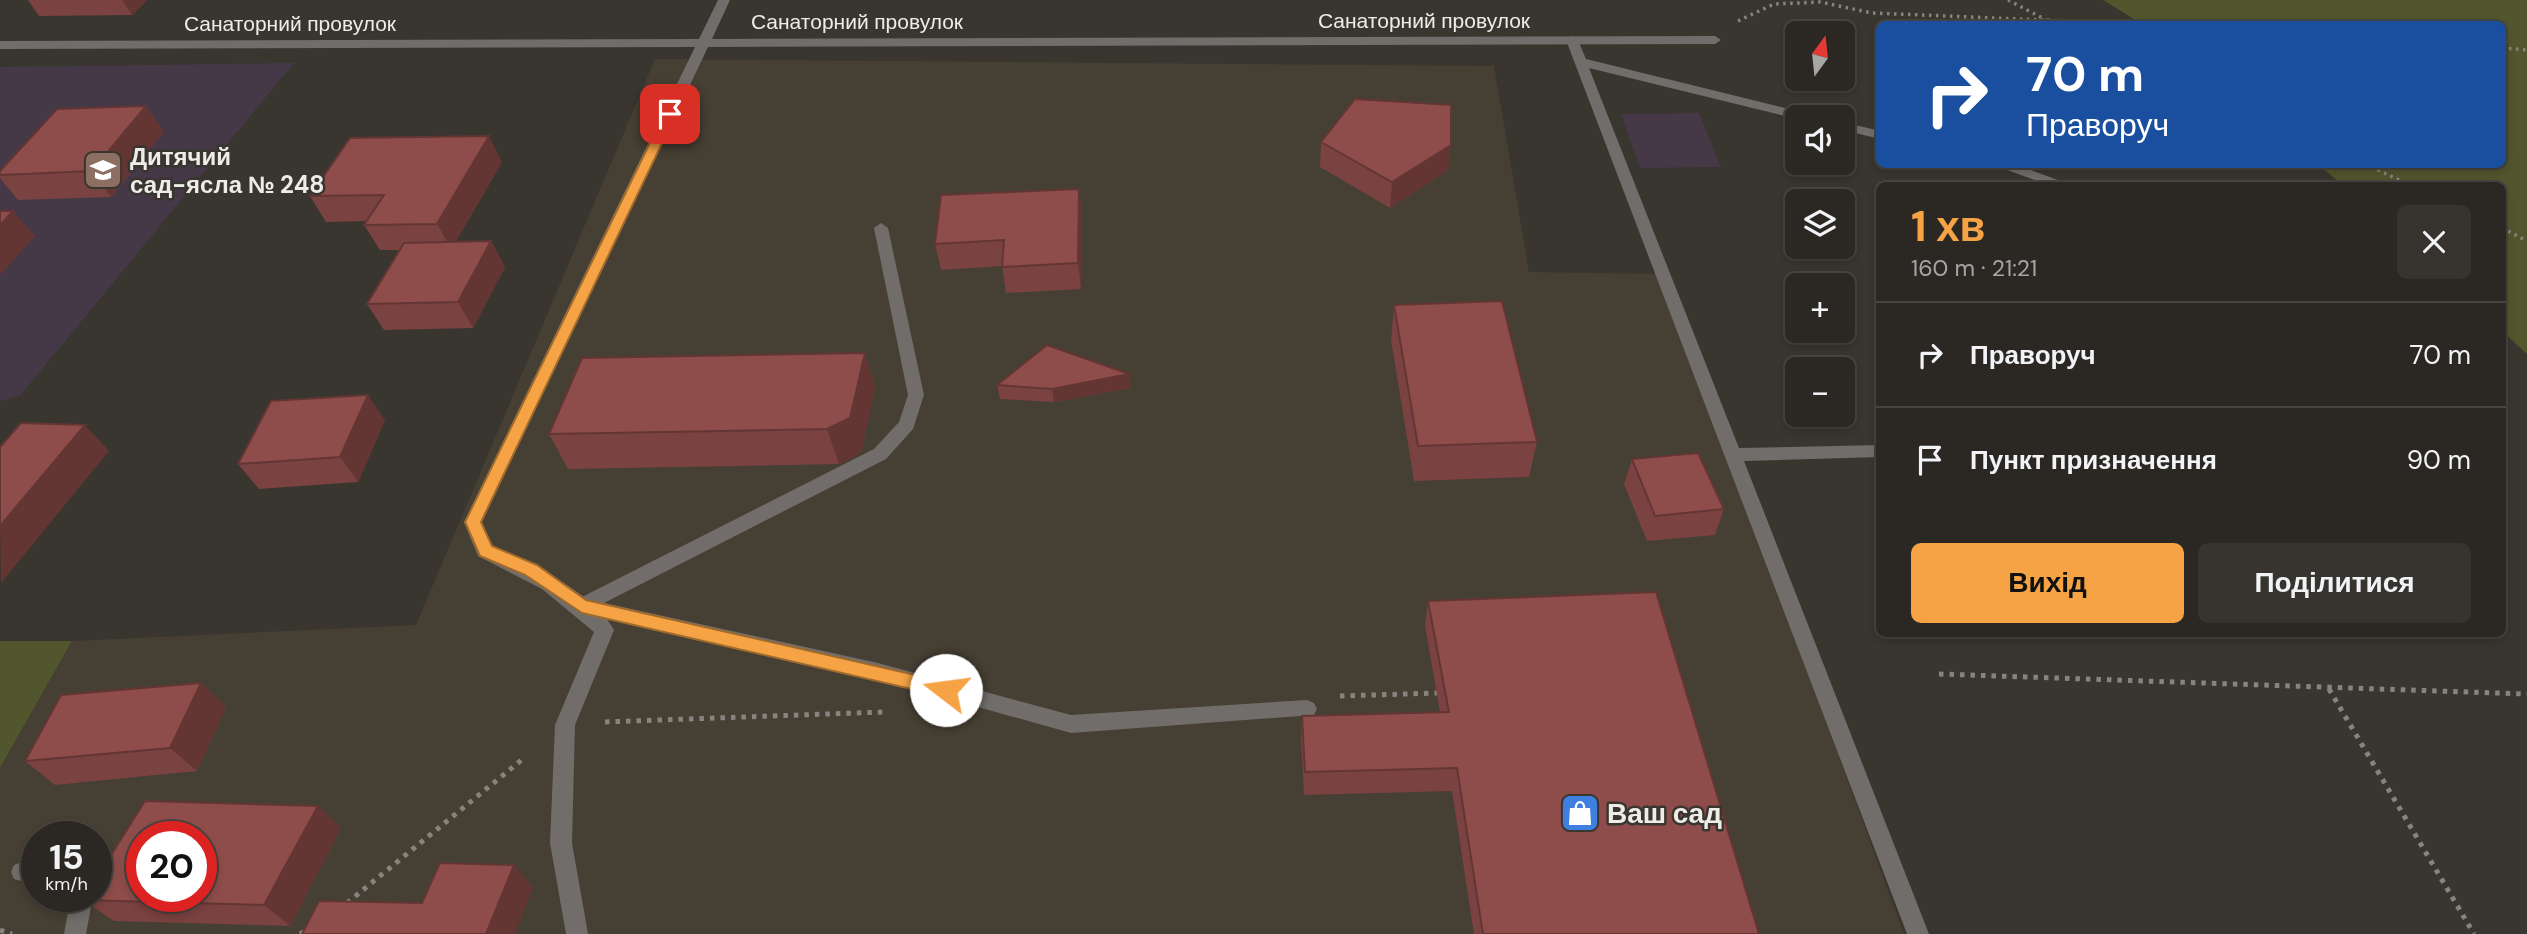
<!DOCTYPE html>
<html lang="uk">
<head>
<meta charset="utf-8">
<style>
	body { margin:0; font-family:"DM Sans",sans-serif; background:#373430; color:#f1f3f6; height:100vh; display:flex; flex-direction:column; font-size:26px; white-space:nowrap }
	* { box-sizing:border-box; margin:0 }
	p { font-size:23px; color:#a6a6a6 }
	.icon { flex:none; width:38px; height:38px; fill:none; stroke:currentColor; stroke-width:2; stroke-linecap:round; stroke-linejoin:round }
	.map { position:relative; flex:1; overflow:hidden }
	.drawer { position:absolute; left:1876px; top:182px; width:630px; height:455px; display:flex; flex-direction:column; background:#2b2823; border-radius:10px; box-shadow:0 4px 10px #0003,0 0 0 2px #474441 }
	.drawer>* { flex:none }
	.guide { position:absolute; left:1876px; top:21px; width:630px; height:147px; border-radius:10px; box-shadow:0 4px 10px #0003,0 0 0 2px #474441; background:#1a4fa0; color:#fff; overflow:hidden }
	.needle { width:46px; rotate:15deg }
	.fabs { position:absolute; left:1785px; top:21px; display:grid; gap:14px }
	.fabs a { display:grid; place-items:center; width:70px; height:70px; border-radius:10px; background:#2b2823; box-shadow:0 4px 10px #0003,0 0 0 2px #474441; font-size:35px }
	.speed { position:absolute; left:21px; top:821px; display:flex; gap:14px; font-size:35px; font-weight:700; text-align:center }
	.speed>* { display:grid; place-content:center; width:91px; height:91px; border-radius:50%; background:#2b2823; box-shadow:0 4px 10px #0003,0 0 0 2px #474441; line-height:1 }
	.speed small { font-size:18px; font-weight:400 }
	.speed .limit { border:10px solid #d22; background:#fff; color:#111 }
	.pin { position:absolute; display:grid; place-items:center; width:60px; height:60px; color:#fff; margin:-30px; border-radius:14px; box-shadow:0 4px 10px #0006 }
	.me { position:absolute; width:77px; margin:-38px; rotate:285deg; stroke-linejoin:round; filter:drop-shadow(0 0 5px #0008) }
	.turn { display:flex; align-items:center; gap:24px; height:147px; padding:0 35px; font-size:32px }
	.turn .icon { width:91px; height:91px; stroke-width:2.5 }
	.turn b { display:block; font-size:49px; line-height:60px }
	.round { display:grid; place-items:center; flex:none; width:74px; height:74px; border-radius:10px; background:#373430 }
	.headline { display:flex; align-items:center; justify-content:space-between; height:119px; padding:0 35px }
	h1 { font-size:42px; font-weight:800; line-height:52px; color:#f5a345 }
	.primary-button { display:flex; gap:14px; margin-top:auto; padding:14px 35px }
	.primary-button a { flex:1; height:80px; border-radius:10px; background:#f5a345; color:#111; font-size:28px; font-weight:800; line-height:80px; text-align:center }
	.primary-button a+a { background:#373430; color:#f1f3f6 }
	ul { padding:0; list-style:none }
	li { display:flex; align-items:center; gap:21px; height:105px; padding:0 35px; border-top:2px solid #474441 }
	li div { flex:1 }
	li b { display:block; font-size:26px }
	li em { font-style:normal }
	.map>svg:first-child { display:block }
	.built { fill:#463f33; fill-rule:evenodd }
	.education { fill:#453847 }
	.medical { fill:#463846 }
	.green { fill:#52562d }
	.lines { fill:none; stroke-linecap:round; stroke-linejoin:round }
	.path-far1 { stroke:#87847f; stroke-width:3.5; stroke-dasharray:2.5 4.5; stroke-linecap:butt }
	.path { stroke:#87847f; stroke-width:5; stroke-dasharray:4.5 6; stroke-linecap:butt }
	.lane { fill:#706d6b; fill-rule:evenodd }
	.street { fill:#706d6b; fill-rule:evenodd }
	.wall { fill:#7a4240 }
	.shaded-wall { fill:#633634 }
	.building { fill:#8e4d4a; stroke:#633634; stroke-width:2; fill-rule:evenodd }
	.route { fill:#f5a345; stroke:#9f6a2d; stroke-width:2 }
	.labels { text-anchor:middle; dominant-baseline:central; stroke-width:5; stroke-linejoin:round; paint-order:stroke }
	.far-street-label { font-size:21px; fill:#eeece8; stroke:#39352f }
	.poi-label { font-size:24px; font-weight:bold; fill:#eeece8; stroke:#39352f; text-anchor:start }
	.near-poi-label { font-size:28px; font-weight:bold; fill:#eeece8; stroke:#39352f; text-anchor:start }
</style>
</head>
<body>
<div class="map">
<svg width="2527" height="934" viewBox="0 0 2527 934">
	<rect width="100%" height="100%" fill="#39352f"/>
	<path class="built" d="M 655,59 L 1494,66 L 1529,272 L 1662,274 L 1904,934 L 0,934 L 0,768 L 72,641 L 416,625 ZM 37,836 L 96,836 L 96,896 L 37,896 ZM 142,836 L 201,836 L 201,896 L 142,896 Z"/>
	<path class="education" d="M 294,63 L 20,396 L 0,401 L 0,67 Z"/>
	<path class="medical" d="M 1699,113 L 1721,167 L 1640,168 L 1621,114 Z"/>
	<g class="green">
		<path d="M 2103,0 L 2527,0 L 2527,354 L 2503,332 L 2502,186 L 2342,185 L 2319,165 L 2502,164 L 2502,24 L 2142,24 Z"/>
		<path d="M 0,641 L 72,641 L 0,768 Z"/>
	</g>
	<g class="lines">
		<g class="path-far1">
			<path d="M 2008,0 L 2054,24"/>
			<path d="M 1738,21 L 1774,4 L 1820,2 L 1872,13 L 2141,24"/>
			<path d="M 2502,48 L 2527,50"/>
			<path d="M 2365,164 L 2412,186"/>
			<path d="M 2502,228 L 2527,241"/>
		</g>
		<g class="path">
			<path d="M 1939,674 L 2527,694"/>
			<path d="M 2329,689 L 2474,934"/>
			<path d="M 1340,696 L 1437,693"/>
			<path d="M 605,722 L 883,712"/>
			<path d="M 347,903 L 524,758"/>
			<path d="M 0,930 L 12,934"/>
			<path d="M 300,934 L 308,930"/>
		</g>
		<g class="lane">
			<path d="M 1572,36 L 1578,40 L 1586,59 L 1810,114 L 1812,117 L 1797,119 L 1589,68 L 1739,448 L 1880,445 L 1880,457 L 1744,461 L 1929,934 L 1907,934 L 1566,40 Z"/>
			<path d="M 1843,122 L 1880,131 L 1880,139 L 1843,130 Z"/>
			<path d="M 1991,164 L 2014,164 L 2074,186 L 2051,186 Z"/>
			<path d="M 881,223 L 888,228 L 924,395 L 913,429 L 886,459 L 604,603 L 878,663 L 1071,715 L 1307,700 L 1314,703 L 1317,709 L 1314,715 L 1071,733 L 878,679 L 574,611 L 571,606 L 574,601 L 874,449 L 899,422 L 908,395 L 874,228 Z"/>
			<path d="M 22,862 L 37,865 L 37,885 L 14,879 L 11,872 L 14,865 Z"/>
			<path d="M 71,896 L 93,896 L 86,934 L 64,934 Z"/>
		</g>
		<path class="street" d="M 718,0 L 730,0 L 712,39 L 1715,36 L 1721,40 L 1715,44 L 708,47 L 482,522 L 492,546 C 528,562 596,594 614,630 L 575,725 L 572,843 L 588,934 L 566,934 L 550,843 L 555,725 L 594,632 L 542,589 L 478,556 L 464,522 L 695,47 L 0,49 L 0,41 L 699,39 Z"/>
	</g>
	<g class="wall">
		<path d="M 28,0 L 147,0 L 132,15 L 39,16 Z"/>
		<path d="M 164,131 L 111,197 L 18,200 L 0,178 L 0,171 Z"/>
		<path d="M 1321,142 L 1448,170 L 1390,208 L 1320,167 Z"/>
		<path d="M 502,162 L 456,241 L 491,241 L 505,267 L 473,328 L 384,330 L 367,304 L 399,250 L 380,250 L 364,225 L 367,221 L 326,222 L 310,196 Z"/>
		<path d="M 1079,189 L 1082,214 L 1081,289 L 1006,293 L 1002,266 L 941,270 L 935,244 Z"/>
		<path d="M 1394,305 L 1537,442 L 1529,477 L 1414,481 L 1391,340 Z"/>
		<path d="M 865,353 L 875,388 L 861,453 L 839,464 L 568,469 L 549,434 Z"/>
		<path d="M 997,385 L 1131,388 L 1054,402 L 1000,399 Z"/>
		<path d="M 385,420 L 358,482 L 259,489 L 238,464 Z"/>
		<path d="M 1632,459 L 1724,509 L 1715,535 L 1647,541 L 1624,484 Z"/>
		<path d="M 1428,601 L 1759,934 L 1474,934 L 1452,791 L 1304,795 L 1301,739 L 1302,716 L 1440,712 L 1425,626 Z"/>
		<path d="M 201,683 L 226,707 L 197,771 L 55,785 L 25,761 Z"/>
		<path d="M 341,828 L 290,926 L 114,921 L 83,900 Z"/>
	</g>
	<g class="shaded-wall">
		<path d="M 122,0 L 147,0 L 132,15 Z"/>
		<path d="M 146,106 L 164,131 L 111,197 L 92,171 Z"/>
		<path d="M 489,136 L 502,162 L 451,249 L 437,224 Z"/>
		<path d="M 1451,145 L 1448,170 L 1390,208 L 1392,182 Z"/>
		<path d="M 1079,189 L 1082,214 L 1081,289 L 1078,263 Z"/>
		<path d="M 13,211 L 35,236 L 0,275 L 0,225 Z"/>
		<path d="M 491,241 L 505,267 L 473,328 L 458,302 Z"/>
		<path d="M 865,353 L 875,388 L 861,453 L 839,464 L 827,429 Z"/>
		<path d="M 1129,374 L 1131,388 L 1054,402 L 1052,389 Z"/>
		<path d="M 368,395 L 385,420 L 358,482 L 340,457 Z"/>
		<path d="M 85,425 L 109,451 L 1,583 L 0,526 Z"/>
		<path d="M 201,683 L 226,707 L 197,771 L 170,748 Z"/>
		<path d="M 318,806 L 341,828 L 290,926 L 264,905 Z"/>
		<path d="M 514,865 L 533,887 L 515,934 L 486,934 Z"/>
	</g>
	<g class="building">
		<path d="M 1355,99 L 1451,105 L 1451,145 L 1392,182 L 1321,142 Z"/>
		<path d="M 146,106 L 92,171 L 0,175 L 0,171 L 57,109 Z"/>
		<path d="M 489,136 L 437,224 L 364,225 L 384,195 L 310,196 L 350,138 Z"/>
		<path d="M 1079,189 L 1078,263 L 1002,267 L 1004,240 L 935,244 L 941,195 Z"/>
		<path d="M 0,211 L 13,211 L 0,225 Z"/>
		<path d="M 491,241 L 458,302 L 367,304 L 404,243 Z"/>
		<path d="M 1502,301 L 1537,442 L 1418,446 L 1394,305 Z"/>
		<path d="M 1047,345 L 1129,374 L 1052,389 L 997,385 Z"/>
		<path d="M 865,353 L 850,418 L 827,429 L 549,434 L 582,358 Z"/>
		<path d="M 368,395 L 340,457 L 238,464 L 271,401 Z"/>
		<path d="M 21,423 L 85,425 L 0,526 L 0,446 L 1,446 Z"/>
		<path d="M 1698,453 L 1724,509 L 1655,516 L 1632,459 Z"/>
		<path d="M 1656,592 L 1759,934 L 1483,934 L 1457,768 L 1305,772 L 1302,716 L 1449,712 L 1428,601 Z"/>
		<path d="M 201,683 L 170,748 L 25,761 L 61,695 Z"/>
		<path d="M 145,801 L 318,806 L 264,905 L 83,900 L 85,896 L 96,896 L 96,879 ZM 142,836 L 201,836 L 201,896 L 142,896 Z"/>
		<path d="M 440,863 L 514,865 L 486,934 L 302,934 L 319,901 L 422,903 Z"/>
	</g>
	<path class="route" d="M 670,110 L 676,114 L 481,522 L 492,546 L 537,565 L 586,600 L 946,682 L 955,690 L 953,695 L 946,697 L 582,613 L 525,575 L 480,556 L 465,522 L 664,114 Z"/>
	<defs>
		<g id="school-square" transform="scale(2.0125)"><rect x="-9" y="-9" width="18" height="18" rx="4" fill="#8d6e63" stroke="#39352f"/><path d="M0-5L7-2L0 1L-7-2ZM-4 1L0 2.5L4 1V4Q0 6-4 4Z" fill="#fff"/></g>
		<g id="shop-square" transform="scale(2.0125)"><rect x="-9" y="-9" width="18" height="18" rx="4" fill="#3f7fe0" stroke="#39352f"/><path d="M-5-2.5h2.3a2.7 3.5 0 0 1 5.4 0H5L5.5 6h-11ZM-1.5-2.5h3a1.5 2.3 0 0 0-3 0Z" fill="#fff"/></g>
	</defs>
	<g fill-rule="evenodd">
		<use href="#school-square" x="103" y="170"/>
		<use href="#shop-square" x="1580" y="813"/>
	</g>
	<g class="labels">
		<g class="far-street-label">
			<text x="1424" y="21">Санаторний провулок</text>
			<text x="857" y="22">Санаторний провулок</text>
			<text x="290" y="24">Санаторний провулок</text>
		</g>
		<g class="poi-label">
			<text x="130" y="156">Дитячий<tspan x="130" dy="28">сад-ясла № 248</tspan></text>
		</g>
		<g class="near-poi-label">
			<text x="1607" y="813">Ваш сад</text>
		</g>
	</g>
</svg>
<div class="fabs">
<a><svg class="needle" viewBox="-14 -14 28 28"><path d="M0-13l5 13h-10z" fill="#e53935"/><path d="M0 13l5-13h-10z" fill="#a6a6a6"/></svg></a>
<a><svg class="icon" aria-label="sound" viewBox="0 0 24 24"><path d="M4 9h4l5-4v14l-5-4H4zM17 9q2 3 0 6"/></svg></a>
<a><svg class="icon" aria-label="layers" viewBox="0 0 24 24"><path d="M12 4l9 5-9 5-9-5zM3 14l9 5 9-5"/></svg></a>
<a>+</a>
<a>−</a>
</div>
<div class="speed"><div>15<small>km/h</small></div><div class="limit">20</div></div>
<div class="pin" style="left:670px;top:114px;background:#d93025"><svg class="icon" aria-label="arrive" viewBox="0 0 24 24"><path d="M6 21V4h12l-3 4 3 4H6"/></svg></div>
<svg class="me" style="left:946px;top:690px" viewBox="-20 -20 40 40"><circle r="19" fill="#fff"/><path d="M0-13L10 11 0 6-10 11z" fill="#f5a345"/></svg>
<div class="guide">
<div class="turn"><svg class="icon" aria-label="right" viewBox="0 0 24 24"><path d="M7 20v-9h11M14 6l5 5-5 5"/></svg><div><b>70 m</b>Праворуч</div></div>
</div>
<section class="drawer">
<div class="headline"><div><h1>1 хв</h1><p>160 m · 21:21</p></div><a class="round"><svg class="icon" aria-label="close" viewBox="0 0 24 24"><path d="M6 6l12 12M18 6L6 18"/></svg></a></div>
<ul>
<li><svg class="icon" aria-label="right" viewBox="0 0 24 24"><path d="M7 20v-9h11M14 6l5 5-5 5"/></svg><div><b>Праворуч</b></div><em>70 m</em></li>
<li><svg class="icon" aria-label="arrive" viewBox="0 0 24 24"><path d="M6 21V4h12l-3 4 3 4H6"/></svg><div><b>Пункт призначення</b></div><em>90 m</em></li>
</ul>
<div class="primary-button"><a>Вихід</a><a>Поділитися</a></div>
</section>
</div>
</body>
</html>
